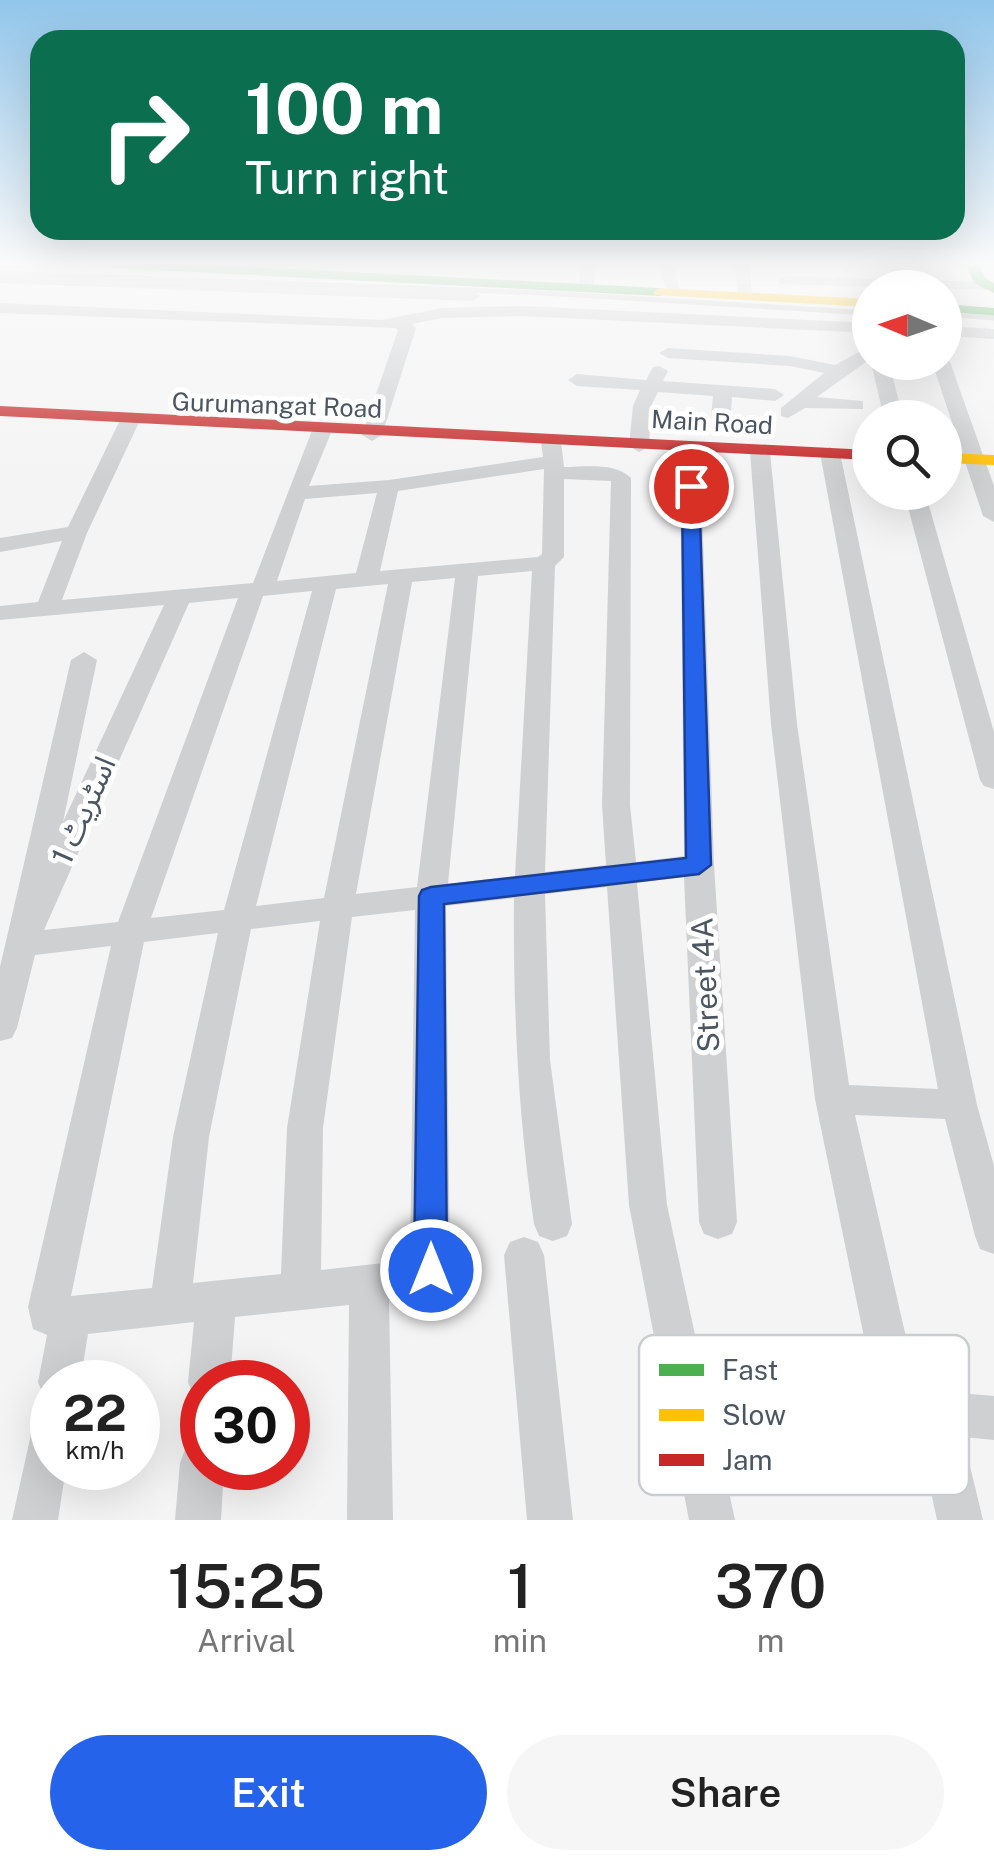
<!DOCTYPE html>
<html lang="en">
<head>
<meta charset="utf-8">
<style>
	body { margin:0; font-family:"Public Sans","Noto Sans Arabic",sans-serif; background:#f6f6f6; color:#222; height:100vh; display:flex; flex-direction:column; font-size:38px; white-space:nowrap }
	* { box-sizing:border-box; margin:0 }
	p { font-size:32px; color:#767676 }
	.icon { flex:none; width:55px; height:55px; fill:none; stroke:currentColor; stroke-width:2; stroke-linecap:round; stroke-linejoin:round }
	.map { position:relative; height:1520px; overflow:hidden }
	.details { display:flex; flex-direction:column; background:#fff; flex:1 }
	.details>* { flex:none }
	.top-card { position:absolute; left:30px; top:30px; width:935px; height:210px; border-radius:30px; box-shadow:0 10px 40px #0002; background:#0b6e4f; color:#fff; overflow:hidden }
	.needle { width:65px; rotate:272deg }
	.tools { position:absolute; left:852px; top:270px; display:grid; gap:20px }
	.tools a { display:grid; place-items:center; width:110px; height:110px; border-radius:50%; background:#fff; box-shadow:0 10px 40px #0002; font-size:50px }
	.speed { position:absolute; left:30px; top:1360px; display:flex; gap:20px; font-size:50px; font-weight:700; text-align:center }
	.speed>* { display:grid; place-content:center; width:130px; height:130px; border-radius:50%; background:#fff; box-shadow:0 10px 40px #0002; line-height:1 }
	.speed small { font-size:25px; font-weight:400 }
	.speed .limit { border:15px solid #d22; background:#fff; color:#111 }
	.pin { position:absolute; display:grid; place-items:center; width:85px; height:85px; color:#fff; margin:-42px; border:5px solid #fff; border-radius:50%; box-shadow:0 2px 10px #0007 }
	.me { position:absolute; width:110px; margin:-55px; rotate:0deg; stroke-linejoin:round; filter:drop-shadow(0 0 8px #0008) }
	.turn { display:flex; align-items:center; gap:35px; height:210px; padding:0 50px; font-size:45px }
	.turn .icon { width:130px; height:130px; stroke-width:2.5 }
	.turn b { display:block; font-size:70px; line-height:85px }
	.eta { display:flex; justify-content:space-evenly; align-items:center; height:170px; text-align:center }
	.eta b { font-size:60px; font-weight:600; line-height:70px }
	.action { display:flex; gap:20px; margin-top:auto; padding:20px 50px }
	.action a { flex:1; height:115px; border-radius:60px; background:#2563eb; color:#fff; font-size:40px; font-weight:600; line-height:115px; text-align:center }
	.action a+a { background:#f6f6f6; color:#222 }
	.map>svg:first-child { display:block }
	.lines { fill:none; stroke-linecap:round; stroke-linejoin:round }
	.street { fill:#ced0d2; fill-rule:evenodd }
	.fast { fill:#4caf50; fill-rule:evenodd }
	.slow { fill:#ffc107; fill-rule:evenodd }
	.jam { fill:#c62828; fill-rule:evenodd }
	.rail { stroke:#c9cacc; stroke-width:5 }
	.route { fill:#2563eb; stroke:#184099; stroke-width:2.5 }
	.labels { text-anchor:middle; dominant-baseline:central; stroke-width:10; stroke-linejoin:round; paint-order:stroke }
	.far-street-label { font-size:25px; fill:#4a5661; stroke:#fff }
	.street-label { font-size:30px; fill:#4a5661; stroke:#fff }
	.key { fill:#fff; stroke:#c9ccd0; stroke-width:2.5 }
	.key-label { font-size:28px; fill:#4a5661 }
</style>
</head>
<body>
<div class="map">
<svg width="994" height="1520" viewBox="0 0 994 1520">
	<rect width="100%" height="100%" fill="#f4f4f4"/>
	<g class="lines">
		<g class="street">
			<path d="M 580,264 L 596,264 L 593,289 L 579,286 Z"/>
			<path d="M 658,264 L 674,264 L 680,294 L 668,294 Z"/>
			<path d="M 734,264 L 750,264 L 752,297 L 738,294 Z"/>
			<path d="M 945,264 L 980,264 L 981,265 L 973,270 Z"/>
			<path d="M 0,273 L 473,291 L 481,296 L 473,301 L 0,283 Z"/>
			<path d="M 785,276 L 988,282 L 994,284 L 994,290 L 779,284 L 779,278 Z"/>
			<path d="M 0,303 L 382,320 L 442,308 L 522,306 L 870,323 L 870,333 L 522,316 L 442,318 L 412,324 L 416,328 L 382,435 L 372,441 L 362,435 L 398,330 L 395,328 L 0,313 Z"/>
			<path d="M 945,326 L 994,329 L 994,339 L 945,336 Z"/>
			<path d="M 870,346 L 870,359 L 817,397 L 863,401 L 863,409 L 805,408 L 788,418 L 781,416 L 781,408 L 824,373 L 790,366 L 668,358 L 659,353 L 668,348 L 790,356 L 835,365 Z"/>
			<path d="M 945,358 L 950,362 L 994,486 L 994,522 L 983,516 L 932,362 L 945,362 Z"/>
			<path d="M 871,362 L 889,362 L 903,418 L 884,418 Z"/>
			<path d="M 659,366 L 668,371 L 663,381 L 775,389 L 784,395 L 775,401 L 732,397 L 730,427 L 720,433 L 710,427 L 713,396 L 658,392 L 651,406 L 649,446 L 639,452 L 629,446 L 633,406 L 640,390 L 577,386 L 568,380 L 577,374 L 646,380 L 653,367 Z"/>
			<path d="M 131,412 L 141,418 L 87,533 L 62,600 L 253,583 L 313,428 L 323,422 L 333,428 L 309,486 L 389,480 L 543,457 L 541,441 L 551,435 L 561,441 L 564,467 C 586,467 615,462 631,478 L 630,805 L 636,862 L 684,856 L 680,449 L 690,443 L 700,449 L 714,865 L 737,1222 L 732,1234 L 718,1239 L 704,1234 L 699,1222 L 684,877 L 637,883 L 667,1205 L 735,1520 L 689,1520 L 629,1205 L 607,887 L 545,894 L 550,1060 L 572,1224 L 567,1236 L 553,1241 L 539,1236 L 534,1224 C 518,1115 513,1008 514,898 L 446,906 L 450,1277 L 444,1290 L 389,1300 L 393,1520 L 347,1520 L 349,1305 L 235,1317 L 230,1382 L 202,1382 L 202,1400 L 194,1397 L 188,1382 L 194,1322 L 88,1334 L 80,1382 L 52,1382 L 52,1400 L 44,1397 L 38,1382 L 47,1335 L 33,1329 L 28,1307 L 111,946 L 35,955 L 17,1028 L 12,1038 L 0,1041 L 0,967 L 71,660 L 84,652 L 97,660 L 63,822 L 164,605 L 0,620 L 0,606 L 38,602 L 62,541 L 0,552 L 0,538 L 68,527 L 121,418 ZM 544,469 L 542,554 L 538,557 L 380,571 L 398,491 ZM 564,479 L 611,481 L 602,805 L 606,865 L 545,872 L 555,566 L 564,557 ZM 377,493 L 356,573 L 277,581 L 305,499 ZM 532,571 L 515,876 L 448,884 L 478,576 ZM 455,578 L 417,887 L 356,894 L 412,582 ZM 388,584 L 324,898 L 256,906 L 336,589 ZM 312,591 L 224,910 L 151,918 L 263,596 ZM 238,598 L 118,922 L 44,930 L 189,603 ZM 415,910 L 410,1260 L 321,1270 L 323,1128 L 352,917 ZM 320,921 L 287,1128 L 281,1274 L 193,1283 L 209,1137 L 251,929 ZM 218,933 L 173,1137 L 152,1288 L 71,1296 L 144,942 Z"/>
			<path d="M 760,446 L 770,452 L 797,724 L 849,1085 L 938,1089 L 820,453 L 830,447 L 840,453 L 977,1105 L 994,1166 L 994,1254 L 980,1249 L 975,1236 L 945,1119 L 855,1115 L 906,1337 L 900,1351 L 885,1357 L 870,1351 L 864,1337 L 815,1099 L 771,724 L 750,452 Z"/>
			<path d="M 904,492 L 925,492 L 994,732 L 994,789 L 984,786 L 980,780 Z"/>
			<path d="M 524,1237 L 538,1242 L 544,1255 L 573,1520 L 527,1520 L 504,1255 L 510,1242 Z"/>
			<path d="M 958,1393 L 994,1396 L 994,1440 L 963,1437 L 983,1520 L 937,1520 L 917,1427 L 924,1412 Z"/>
			<path d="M 52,1400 L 52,1468 L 66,1468 L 58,1520 L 12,1520 L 37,1407 Z"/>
			<path d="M 202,1441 L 202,1468 L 224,1468 L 221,1520 L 175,1520 L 180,1463 L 186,1447 Z"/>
		</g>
		<g class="fast">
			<path d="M 108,264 L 198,264 L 660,288 L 667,292 L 660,296 L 114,268 Z"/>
			<path d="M 966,264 L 979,264 L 985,278 L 994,283 L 994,293 L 974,283 Z"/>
			<path d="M 945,304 L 994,308 L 994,316 L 945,312 Z"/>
		</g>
		<g class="slow">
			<path d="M 660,288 L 870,299 L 870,307 L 655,295 L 653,292 Z"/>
			<path d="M 945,453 L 994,455 L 994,465 L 945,463 Z"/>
		</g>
		<path class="jam" d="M 0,406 L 870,450 L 870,460 L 0,416 Z"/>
		<g class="rail">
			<path d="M 0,273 L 544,293 L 870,313"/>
			<path d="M 945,314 L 994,318"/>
		</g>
	</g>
	<linearGradient id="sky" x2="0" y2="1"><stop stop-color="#91c6eb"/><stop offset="0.55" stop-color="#fafafa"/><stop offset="1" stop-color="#fafafa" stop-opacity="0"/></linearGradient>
	<rect width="994" height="477" fill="url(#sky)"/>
	<path class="route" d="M 691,481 L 699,486 L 711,865 L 699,874 L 444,904 L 447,1270 L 442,1281 L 431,1286 L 419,1281 L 414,1270 L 419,896 L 422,890 L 431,887 L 686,858 L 682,486 Z"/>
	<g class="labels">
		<g class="far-street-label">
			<text transform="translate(277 405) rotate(2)">Gurumangat Road</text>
			<text transform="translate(712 422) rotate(3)">Main Road</text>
		</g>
		<g class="street-label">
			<text transform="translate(83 810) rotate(-66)">اسٹریٹ 1</text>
			<text transform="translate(705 985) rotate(-93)">Street 4A</text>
		</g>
	</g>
	<rect x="639" y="1335" width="330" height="160" rx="15" class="key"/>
	<rect x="659" y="1364" width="45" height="12" fill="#4caf50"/>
	<rect x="659" y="1409" width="45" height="12" fill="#ffc107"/>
	<rect x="659" y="1454" width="45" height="12" fill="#c62828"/>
	<g class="key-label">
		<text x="722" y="1380">Fast</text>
		<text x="722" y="1425">Slow</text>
		<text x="722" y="1470">Jam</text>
	</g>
</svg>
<div class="tools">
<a><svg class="needle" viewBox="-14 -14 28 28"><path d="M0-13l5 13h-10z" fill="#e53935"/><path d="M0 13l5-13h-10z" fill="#767676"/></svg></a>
<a><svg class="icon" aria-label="search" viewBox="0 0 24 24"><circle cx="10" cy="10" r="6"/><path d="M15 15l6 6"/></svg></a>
</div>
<div class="speed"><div>22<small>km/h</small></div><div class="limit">30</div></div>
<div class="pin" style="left:691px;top:486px;background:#d93025"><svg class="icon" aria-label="arrive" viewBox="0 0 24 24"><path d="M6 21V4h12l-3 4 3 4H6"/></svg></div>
<svg class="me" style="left:431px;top:1270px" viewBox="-20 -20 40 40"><circle r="17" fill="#2563eb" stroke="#fff" stroke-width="3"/><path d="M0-11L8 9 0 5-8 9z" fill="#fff"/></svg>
<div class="top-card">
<div class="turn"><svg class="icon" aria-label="right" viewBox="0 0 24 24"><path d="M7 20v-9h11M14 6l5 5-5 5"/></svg><div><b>100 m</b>Turn right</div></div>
</div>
</div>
<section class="details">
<div class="eta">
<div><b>15:25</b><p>Arrival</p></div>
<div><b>1</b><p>min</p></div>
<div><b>370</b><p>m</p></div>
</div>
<div class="action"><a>Exit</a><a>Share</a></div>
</section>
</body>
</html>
